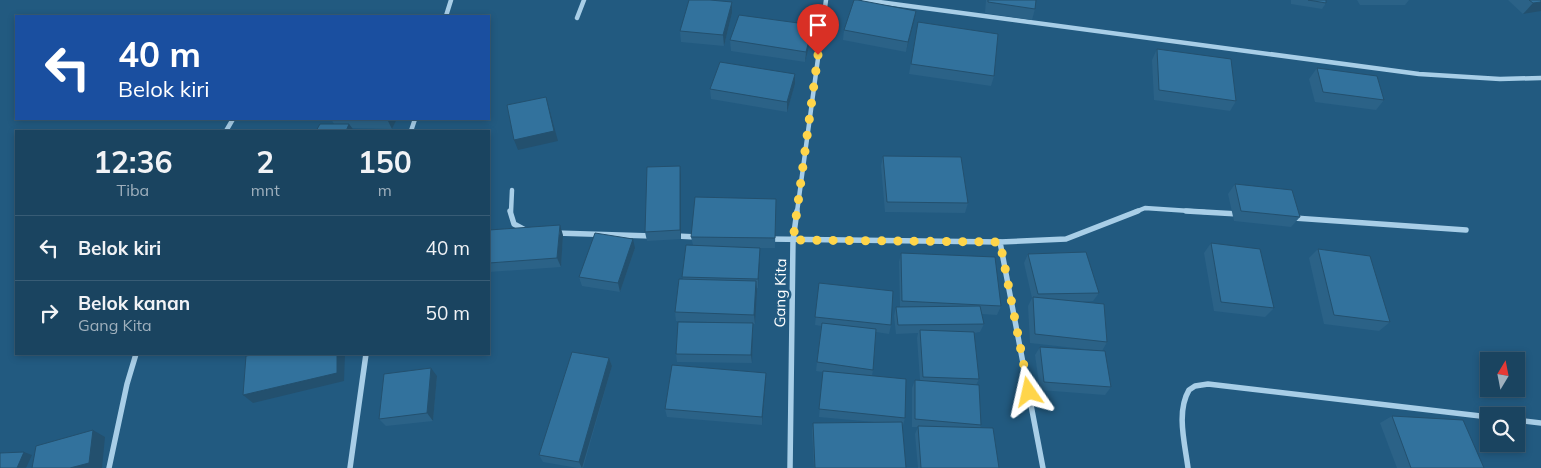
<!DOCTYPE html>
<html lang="id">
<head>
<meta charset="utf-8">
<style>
	body { margin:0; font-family:Mulish,sans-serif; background:#274e69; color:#f1f3f6; height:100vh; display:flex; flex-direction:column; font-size:19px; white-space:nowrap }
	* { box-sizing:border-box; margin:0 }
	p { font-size:16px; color:#9fb0bd }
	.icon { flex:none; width:28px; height:28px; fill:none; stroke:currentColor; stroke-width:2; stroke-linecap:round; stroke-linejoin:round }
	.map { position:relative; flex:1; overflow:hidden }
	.drawer { position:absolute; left:15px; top:130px; width:475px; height:225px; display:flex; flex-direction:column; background:#1a4460; border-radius:0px; box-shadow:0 2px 8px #0003,0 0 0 1px #385c75 }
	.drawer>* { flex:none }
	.hud { position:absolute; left:15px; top:15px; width:475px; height:105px; border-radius:0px; box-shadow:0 2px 8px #0003,0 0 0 1px #385c75; background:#1a4fa0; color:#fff; overflow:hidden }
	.needle { width:32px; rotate:10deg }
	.buttons { position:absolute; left:1480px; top:352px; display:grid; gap:10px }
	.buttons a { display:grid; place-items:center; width:45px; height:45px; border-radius:0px; background:#1a4460; box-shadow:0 2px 8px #0003,0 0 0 1px #385c75; font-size:25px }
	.pin { position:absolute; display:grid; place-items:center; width:42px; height:42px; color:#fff; margin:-51px -21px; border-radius:50% 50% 50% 0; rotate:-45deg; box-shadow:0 0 5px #0007 }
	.pin .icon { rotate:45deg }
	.me { position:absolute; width:55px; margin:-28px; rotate:349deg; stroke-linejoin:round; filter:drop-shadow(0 0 4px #0008) }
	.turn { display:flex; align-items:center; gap:18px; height:105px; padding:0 20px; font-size:22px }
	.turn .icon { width:65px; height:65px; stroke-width:2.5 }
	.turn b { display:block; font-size:35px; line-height:42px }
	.eta { display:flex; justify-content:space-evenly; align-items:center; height:85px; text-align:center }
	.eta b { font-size:30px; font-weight:700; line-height:35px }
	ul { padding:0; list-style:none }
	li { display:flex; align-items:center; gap:15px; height:65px; padding:0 20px; border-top:1px solid #385c75 }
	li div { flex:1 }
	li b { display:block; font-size:19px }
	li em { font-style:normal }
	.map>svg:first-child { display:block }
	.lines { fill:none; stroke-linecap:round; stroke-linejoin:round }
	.street-far1 { stroke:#a8cee7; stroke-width:4.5 }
	.street { stroke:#a8cee7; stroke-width:5.5 }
	.wall { fill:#2b6287 }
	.shaded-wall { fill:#23506e }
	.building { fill:#32729d; stroke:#23506e }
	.route { stroke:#ffd54a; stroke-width:9; stroke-dasharray:0 16.2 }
	.labels { text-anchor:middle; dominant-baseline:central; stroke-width:5; stroke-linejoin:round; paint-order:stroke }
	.street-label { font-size:15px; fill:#fff; stroke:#225a80 }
</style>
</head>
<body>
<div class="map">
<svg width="1541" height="468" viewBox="0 0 1541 468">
	<rect width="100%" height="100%" fill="#225a80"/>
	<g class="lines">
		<g class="street-far1">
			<path d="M 864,0 L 1419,74 L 1500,79 L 1541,78"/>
			<path d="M 446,16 L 451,0"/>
			<path d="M 577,18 L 584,0"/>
			<path d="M 226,131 L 233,119"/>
			<path d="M 411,131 L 415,119"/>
			<path d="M 511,212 L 512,190"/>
			<path d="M 797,212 L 826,0"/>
			<path d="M 1135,212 L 1145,208 L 1205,212"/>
		</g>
		<g class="street">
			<path d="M 510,211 L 514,224 L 525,230"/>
			<path d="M 1186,211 L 1238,214"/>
			<path d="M 1294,218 L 1466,230"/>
			<path d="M 556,233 L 652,236"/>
			<path d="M 676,236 L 697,237"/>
			<path d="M 768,239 L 1000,242"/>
			<path d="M 1516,420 L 1541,423"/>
			<path d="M 109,468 L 127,384 L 136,354"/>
			<path d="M 350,468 L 366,354"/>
			<path d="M 790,468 L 793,240 L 797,211"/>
			<path d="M 1043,468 L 1000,242 L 1066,239 L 1138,211"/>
			<path d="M 1188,468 C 1185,444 1176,412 1189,390 L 1195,386 L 1208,384 L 1489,417"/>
		</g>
	</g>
	<g class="wall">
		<path d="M 986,0 L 1036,0 L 1035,9 L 1032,20 L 985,13 Z"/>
		<path d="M 1291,0 L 1326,0 L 1326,3 L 1322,9 L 1291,4 Z"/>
		<path d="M 1357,0 L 1409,0 L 1405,5 L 1360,5 Z"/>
		<path d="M 1508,0 L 1541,0 L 1523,14 Z"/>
		<path d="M 732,2 L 732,13 L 724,46 L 681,42 L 680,31 Z"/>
		<path d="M 916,11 L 914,22 L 906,52 L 843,40 L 844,30 Z"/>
		<path d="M 918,22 L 994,76 L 991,86 L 909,74 Z"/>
		<path d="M 813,25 L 812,36 L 805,62 L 731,51 L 730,40 Z"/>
		<path d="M 1157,49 L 1236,101 L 1230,111 L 1154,100 L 1152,60 Z"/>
		<path d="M 1317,68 L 1384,100 L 1376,110 L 1315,102 L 1309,79 Z"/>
		<path d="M 795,84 L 787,112 L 711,99 L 710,89 Z"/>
		<path d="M 331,119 L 397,119 L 392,129 L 352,128 L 353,129 L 352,131 L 316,131 L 334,124 Z"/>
		<path d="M 883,156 L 968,203 L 965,213 L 885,212 L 881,166 Z"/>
		<path d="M 681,176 L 681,239 L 647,241 L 645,232 Z"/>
		<path d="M 1235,184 L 1300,217 L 1291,227 L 1234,221 L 1228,194 Z"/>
		<path d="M 776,199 L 775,248 L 760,248 L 758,288 L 757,288 L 755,324 L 753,324 L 752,363 L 677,362 L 676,354 L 707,322 L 676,321 L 675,312 L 683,279 L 682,277 L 693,245 L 691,237 Z"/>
		<path d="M 489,230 L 563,235 L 561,267 L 489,272 Z"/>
		<path d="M 1211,243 L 1274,308 L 1265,317 L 1214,311 L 1204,253 Z"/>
		<path d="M 635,248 L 620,292 L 582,286 L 579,277 Z"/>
		<path d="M 1318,249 L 1390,322 L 1379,331 L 1324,324 L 1309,258 Z"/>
		<path d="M 901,253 L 1001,306 L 997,315 L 982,314 L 984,324 L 980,332 L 974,333 L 979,379 L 976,385 L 981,425 L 980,428 L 999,468 L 918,468 L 915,434 L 918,427 L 912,427 L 912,388 L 915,380 L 920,380 L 917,338 L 918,333 L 896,334 L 894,316 L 896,307 L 900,307 L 899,262 Z"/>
		<path d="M 1028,254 L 1099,293 L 1093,301 L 1080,302 L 1107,342 L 1102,351 L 1030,343 L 1028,306 L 1032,298 L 1024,263 Z"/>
		<path d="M 819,283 L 891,325 L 889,334 L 876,332 L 873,370 L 872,376 L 905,418 L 903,425 L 902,425 L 906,468 L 814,468 L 812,430 L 813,423 L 874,422 L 819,417 L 823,372 L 816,371 L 821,326 L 815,325 Z"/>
		<path d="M 1040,347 L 1111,387 L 1105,395 L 1040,390 L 1035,355 Z"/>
		<path d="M 155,354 L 173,354 L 158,356 Z"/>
		<path d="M 609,358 L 612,366 L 583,468 L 578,468 L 543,462 L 539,455 Z"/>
		<path d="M 437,376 L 433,421 L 386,426 L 379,419 Z"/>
		<path d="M 766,381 L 762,425 L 667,417 L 665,409 Z"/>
		<path d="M 1392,416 L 1484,468 L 1397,468 L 1380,423 Z"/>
	</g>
	<g class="shaded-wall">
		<path d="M 732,2 L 732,13 L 724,46 L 723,35 Z"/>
		<path d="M 1541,2 L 1541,11 L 1523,14 L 1533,3 Z"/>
		<path d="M 916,11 L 914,22 L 906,52 L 908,42 Z"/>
		<path d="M 813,25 L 812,36 L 805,62 L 806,52 Z"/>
		<path d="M 795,74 L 795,84 L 787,112 L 787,102 Z"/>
		<path d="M 546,97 L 558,141 L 518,150 L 514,140 Z"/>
		<path d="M 387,119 L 397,119 L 392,129 Z"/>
		<path d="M 349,124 L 353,129 L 352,131 L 346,131 Z"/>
		<path d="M 680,166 L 681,176 L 681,239 L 680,230 Z"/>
		<path d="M 560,225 L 563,235 L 561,267 L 557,258 Z"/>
		<path d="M 633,239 L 635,248 L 620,292 L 618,283 Z"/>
		<path d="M 760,248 L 760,257 L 758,288 L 758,279 Z"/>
		<path d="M 756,281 L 757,291 L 755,324 L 754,315 Z"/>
		<path d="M 753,323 L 753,331 L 752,363 L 751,355 Z"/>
		<path d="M 337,354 L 345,354 L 344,381 L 253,403 L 243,395 Z"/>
		<path d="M 609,358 L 612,366 L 582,468 L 579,462 Z"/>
		<path d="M 431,368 L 437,376 L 433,421 L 427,413 Z"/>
		<path d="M 766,373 L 766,381 L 762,425 L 762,417 Z"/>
		<path d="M 93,430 L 105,437 L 102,468 L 70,468 Z"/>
		<path d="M 24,452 L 32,455 L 26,468 L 17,468 Z"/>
	</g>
	<g class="building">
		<path d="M 689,0 L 710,0 L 732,2 L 723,35 L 680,31 Z"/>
		<path d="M 854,0 L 858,0 L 916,11 L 908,42 L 844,30 Z"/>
		<path d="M 988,0 L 1036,0 L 1035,9 L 988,2 Z"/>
		<path d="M 1308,0 L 1326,0 L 1326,3 Z"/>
		<path d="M 1529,0 L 1541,0 L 1541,2 L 1533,3 Z"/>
		<path d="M 739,15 L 813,25 L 806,52 L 730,40 Z"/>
		<path d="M 918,22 L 998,34 L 994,76 L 911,64 Z"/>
		<path d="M 1157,49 L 1231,59 L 1236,101 L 1159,90 Z"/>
		<path d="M 720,62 L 795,74 L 787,102 L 710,89 Z"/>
		<path d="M 1317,68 L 1377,76 L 1384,100 L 1323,92 Z"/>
		<path d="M 546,97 L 554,131 L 514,140 L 507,105 Z"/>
		<path d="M 320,124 L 349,124 L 346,131 L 316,131 Z"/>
		<path d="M 883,156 L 961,157 L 968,203 L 887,202 Z"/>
		<path d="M 680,166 L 680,230 L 645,232 L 647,167 Z"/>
		<path d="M 1235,184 L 1292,190 L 1300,217 L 1241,211 Z"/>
		<path d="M 695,197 L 776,199 L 775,238 L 691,237 Z"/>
		<path d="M 560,225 L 557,258 L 489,263 L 489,230 Z"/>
		<path d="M 595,233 L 633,239 L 618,283 L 579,277 Z"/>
		<path d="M 1211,243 L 1260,249 L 1274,308 L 1221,302 Z"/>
		<path d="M 686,245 L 760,248 L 758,279 L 682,277 Z"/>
		<path d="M 1318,249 L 1370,256 L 1390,322 L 1334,315 Z"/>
		<path d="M 1086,252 L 1099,293 L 1038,294 L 1028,254 Z"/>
		<path d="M 901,253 L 995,257 L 1001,306 L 902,301 Z"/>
		<path d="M 679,279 L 756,281 L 754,315 L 675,312 Z"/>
		<path d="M 819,283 L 893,291 L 891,325 L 815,317 Z"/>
		<path d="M 1033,297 L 1104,304 L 1107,342 L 1035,334 Z"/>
		<path d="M 980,306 L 984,324 L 898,325 L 896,307 Z"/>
		<path d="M 678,322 L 753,323 L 751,355 L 676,354 Z"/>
		<path d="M 822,323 L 876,329 L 873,370 L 817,362 Z"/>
		<path d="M 920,330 L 974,332 L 979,379 L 923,377 Z"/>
		<path d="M 1040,347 L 1105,351 L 1111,387 L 1044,382 Z"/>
		<path d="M 572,352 L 609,358 L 579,462 L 539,455 Z"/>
		<path d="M 257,354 L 337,354 L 337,373 L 243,395 L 246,356 Z"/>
		<path d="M 672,365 L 766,373 L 762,417 L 665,409 Z"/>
		<path d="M 431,368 L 427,413 L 379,419 L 384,374 Z"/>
		<path d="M 823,371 L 906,379 L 905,418 L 819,409 Z"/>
		<path d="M 915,380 L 979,385 L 981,425 L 915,419 Z"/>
		<path d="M 1392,416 L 1463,420 L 1484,468 L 1411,468 Z"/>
		<path d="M 902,422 L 906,468 L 815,468 L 813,423 Z"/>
		<path d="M 918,426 L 993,428 L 999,468 L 921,468 Z"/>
		<path d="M 93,430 L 89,463 L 70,468 L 32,468 L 36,446 Z"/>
		<path d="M 24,452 L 17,468 L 0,468 L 0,453 Z"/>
	</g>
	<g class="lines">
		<path class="route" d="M 818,55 L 793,240 L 1000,242 L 1029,392"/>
	</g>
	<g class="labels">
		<g class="street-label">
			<text transform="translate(780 293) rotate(-89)">Gang Kita</text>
		</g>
	</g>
</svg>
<div class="buttons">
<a><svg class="needle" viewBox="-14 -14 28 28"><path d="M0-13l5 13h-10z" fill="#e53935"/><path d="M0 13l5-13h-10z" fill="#9fb0bd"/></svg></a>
<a><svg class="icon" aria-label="search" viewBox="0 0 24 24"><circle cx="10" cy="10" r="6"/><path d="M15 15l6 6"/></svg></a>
</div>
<div class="pin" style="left:818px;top:55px;background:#d93025"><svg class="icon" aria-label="arrive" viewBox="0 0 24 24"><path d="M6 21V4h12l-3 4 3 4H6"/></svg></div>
<svg class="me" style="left:1029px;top:392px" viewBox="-20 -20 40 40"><path d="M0-17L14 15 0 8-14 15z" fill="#ffd54a" stroke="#fff" stroke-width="4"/></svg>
<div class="hud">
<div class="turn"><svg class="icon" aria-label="left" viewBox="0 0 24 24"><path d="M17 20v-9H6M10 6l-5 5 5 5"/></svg><div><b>40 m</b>Belok kiri</div></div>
</div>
<section class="drawer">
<div class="eta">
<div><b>12:36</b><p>Tiba</p></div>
<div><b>2</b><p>mnt</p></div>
<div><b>150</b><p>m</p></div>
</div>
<ul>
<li><svg class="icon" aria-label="left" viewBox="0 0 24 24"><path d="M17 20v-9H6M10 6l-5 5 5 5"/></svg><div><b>Belok kiri</b></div><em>40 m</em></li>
<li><svg class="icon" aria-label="right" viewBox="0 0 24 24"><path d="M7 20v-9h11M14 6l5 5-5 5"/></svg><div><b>Belok kanan</b><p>Gang Kita</p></div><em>50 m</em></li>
</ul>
</section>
</div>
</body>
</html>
